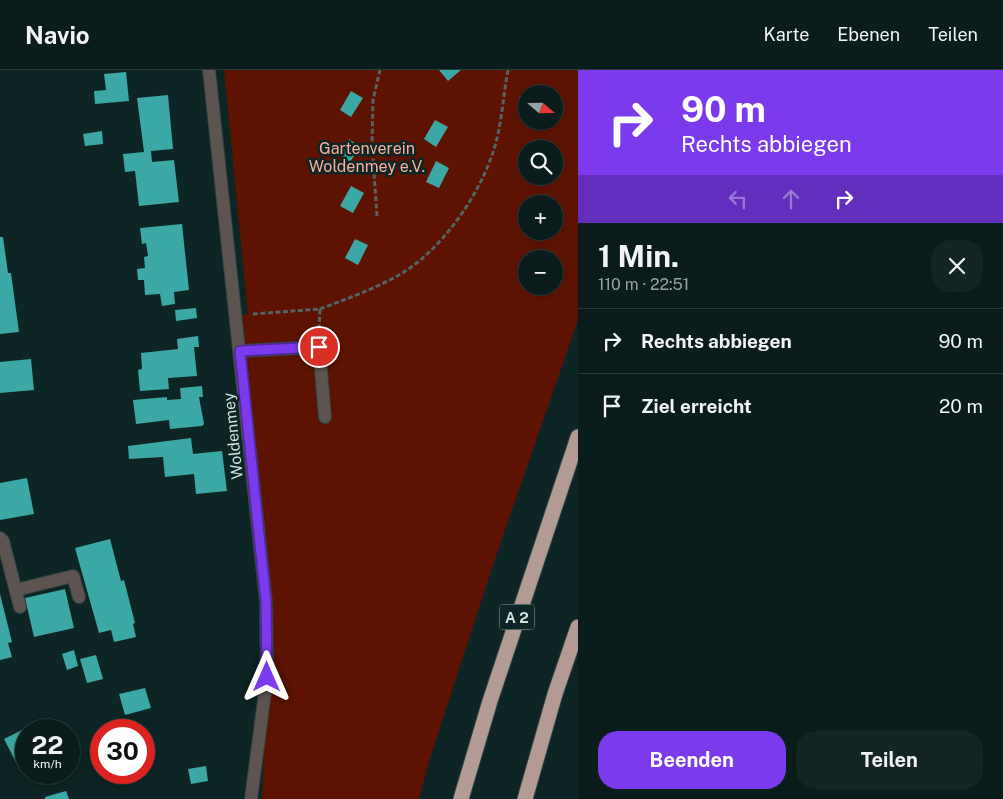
<!DOCTYPE html>
<html lang="de">
<head>
<meta charset="utf-8">
<style>
	body { margin:0; font-family:"Public Sans",sans-serif; background:#132524; color:#f1f3f6; height:100vh; display:flex; flex-direction:column; font-size:19px; white-space:nowrap }
	* { box-sizing:border-box; margin:0 }
	p { font-size:16px; color:#99a1a3 }
	.icon { flex:none; width:28px; height:28px; fill:none; stroke:currentColor; stroke-width:2; stroke-linecap:round; stroke-linejoin:round }
	.map { position:relative; flex:1; overflow:hidden }
	.details { display:flex; flex-direction:column; background:#0a1c1b; width:425px }
	.details>* { flex:none }
	.top-card { background:#7c3aed; color:#fff; overflow:hidden }
	.needle { width:32px; rotate:110deg }
	.fabs { position:absolute; left:518px; top:15px; display:grid; gap:10px }
	.fabs a { display:grid; place-items:center; width:45px; height:45px; border-radius:50%; background:#0a1c1b; box-shadow:0 2px 8px #0003,0 0 0 1px #2a3a3a; font-size:25px }
	.speed { position:absolute; left:15px; top:649px; display:flex; gap:10px; font-size:25px; font-weight:700; text-align:center }
	.speed>* { display:grid; place-content:center; width:65px; height:65px; border-radius:50%; background:#0a1c1b; box-shadow:0 2px 8px #0003,0 0 0 1px #2a3a3a; line-height:1 }
	.speed small { font-size:12px; font-weight:400 }
	.speed .limit { border:8px solid #d22; background:#fff; color:#111 }
	.pin { position:absolute; display:grid; place-items:center; width:42px; height:42px; color:#fff; margin:-21px; border:2px solid #fff; border-radius:50%; box-shadow:0 1px 5px #0007 }
	.me { position:absolute; width:55px; margin:-28px; rotate:0deg; stroke-linejoin:round; filter:drop-shadow(0 0 4px #0008) }
	.turn { display:flex; align-items:center; gap:18px; height:105px; padding:0 20px; font-size:22px }
	.turn .icon { width:65px; height:65px; stroke-width:2.5 }
	.turn b { display:block; font-size:35px; line-height:42px }
	.lanes { display:flex; align-items:center; height:48px; padding:0 20px; background:#0003; justify-content:center; gap:25px; direction:ltr }
	.lanes .off { opacity:.35 }
	.round { display:grid; place-items:center; flex:none; width:52px; height:52px; border-radius:20px; background:#132524 }
	.head { display:flex; align-items:center; justify-content:space-between; height:85px; padding:0 20px }
	h1 { font-size:30px; font-weight:700; line-height:38px }
	.action { display:flex; gap:10px; margin-top:auto; padding:10px 20px }
	.action a { flex:1; height:58px; border-radius:20px; background:#7c3aed; color:#fff; font-size:20px; font-weight:700; line-height:58px; text-align:center }
	.action a+a { background:#132524; color:#f1f3f6 }
	ul { padding:0; list-style:none }
	li { display:flex; align-items:center; gap:15px; height:65px; padding:0 20px; border-top:1px solid #2a3a3a }
	li div { flex:1 }
	li b { display:block; font-size:19px }
	li em { font-style:normal }
	header { display:flex; align-items:center; gap:30px; box-sizing:border-box; height:70px; padding:0 25px; background:#0a1c1b; border-bottom:1px solid #2a3a3a }
	header strong { font-size:24px }
	nav { display:flex; gap:28px; margin-inline-start:auto; font-size:18px }
	main { display:flex; flex:1; min-height:0 }
	.map>svg:first-child { display:block }
	.green { fill:#5d1300; fill-rule:evenodd }
	.building { fill:#3ca8a5 }
	.lines { fill:none; stroke-linecap:round; stroke-linejoin:round }
	.lane-casing { stroke:#2c4342; stroke-width:14 }
	.street-casing { stroke:#2c4342; stroke-width:14 }
	.highway-casing { stroke:#2c4342; stroke-width:17 }
	.path { stroke:#516564; stroke-width:3; stroke-dasharray:5 2.5; stroke-linecap:butt }
	.lane { stroke:#5d5451; stroke-width:12 }
	.street { stroke:#5d5451; stroke-width:12 }
	.highway { stroke:#b39a94; stroke-width:15 }
	.route-casing { stroke:#51269a; stroke-width:12 }
	.route { stroke:#7c3aed; stroke-width:9 }
	.labels { text-anchor:middle; dominant-baseline:central; stroke-width:5; stroke-linejoin:round; paint-order:stroke }
	.shield { fill:#0d2524; stroke:#96a6a6; stroke-width:1 }
	.shield-label { font-size:15px; font-weight:bold; fill:#d0dedd }
	.park-label { font-size:16px; fill:#f7ae9a; stroke:#0d2524 }
	.street-label { font-size:16px; fill:#d0dedd; stroke:#0d2524 }
</style>
</head>
<body>
<header>
<strong>Navio</strong>
<nav><a>Karte</a><a>Ebenen</a><a>Teilen</a></nav>
</header>
<main>
<div class="map">
<svg width="578" height="729" viewBox="0 0 578 729">
	<rect width="100%" height="100%" fill="#0d2524"/>
	<path class="green" d="M 224,0 L 578,0 L 578,250 L 496,486 L 430,688 L 419,729 L 262,729 L 267,607 L 235,245 L 248,244 ZM 526,24 L 554,24 L 554,51 L 526,51 ZM 526,79 L 554,79 L 554,106 L 526,106 ZM 526,134 L 554,134 L 554,161 L 526,161 ZM 526,189 L 554,189 L 554,216 L 526,216 Z"/>
	<g class="building">
		<path d="M 439,0 L 461,0 L 448,11 Z"/>
		<path d="M 126,2 L 129,31 L 95,34 L 94,21 L 106,20 L 104,4 Z"/>
		<path d="M 351,21 L 363,28 L 351,47 L 340,40 Z"/>
		<path d="M 168,25 L 173,79 L 151,81 L 152,92 L 174,90 L 179,132 L 139,136 L 135,101 L 125,102 L 123,84 L 144,82 L 137,28 Z"/>
		<path d="M 435,50 L 448,57 L 436,77 L 424,69 Z"/>
		<path d="M 102,61 L 103,74 L 85,76 L 83,64 Z"/>
		<path d="M 349,69 L 360,77 L 350,92 L 339,84 Z"/>
		<path d="M 436,91 L 449,98 L 439,118 L 426,112 Z"/>
		<path d="M 351,116 L 364,123 L 353,143 L 340,136 Z"/>
		<path d="M 182,154 L 189,220 L 174,222 L 175,234 L 162,236 L 160,224 L 145,225 L 144,210 L 138,210 L 137,199 L 145,198 L 144,187 L 148,186 L 146,173 L 142,174 L 140,158 Z"/>
		<path d="M 0,167 L 3,167 L 8,203 L 11,203 L 19,262 L 0,264 Z"/>
		<path d="M 355,169 L 368,175 L 358,195 L 345,188 Z"/>
		<path d="M 196,238 L 197,248 L 176,251 L 175,240 Z"/>
		<path d="M 198,266 L 199,277 L 194,277 L 197,306 L 168,308 L 169,319 L 140,321 L 138,300 L 142,299 L 141,283 L 178,279 L 177,269 Z"/>
		<path d="M 31,289 L 34,320 L 0,323 L 0,292 Z"/>
		<path d="M 202,316 L 203,327 L 199,327 L 204,354 L 202,356 L 170,359 L 169,350 L 136,354 L 133,330 L 167,327 L 167,330 L 181,329 L 180,318 Z"/>
		<path d="M 191,368 L 193,384 L 222,381 L 227,421 L 196,424 L 194,404 L 165,407 L 163,387 L 129,389 L 128,376 Z"/>
		<path d="M 27,408 L 34,444 L 0,450 L 0,413 Z"/>
		<path d="M 110,469 L 121,511 L 124,510 L 135,553 L 133,554 L 136,567 L 114,572 L 111,560 L 99,563 L 75,478 Z"/>
		<path d="M 65,519 L 74,558 L 34,567 L 25,528 Z"/>
		<path d="M 0,524 L 12,572 L 8,573 L 12,587 L 0,590 Z"/>
		<path d="M 74,580 L 78,596 L 67,600 L 62,584 Z"/>
		<path d="M 96,585 L 103,609 L 87,613 L 80,589 Z"/>
		<path d="M 145,618 L 151,638 L 125,645 L 119,624 Z"/>
		<path d="M 22,660 L 26,667 L 26,699 L 21,702 L 4,669 Z"/>
		<path d="M 206,696 L 208,711 L 191,714 L 188,699 Z"/>
		<path d="M 66,721 L 69,729 L 45,729 L 45,727 Z"/>
	</g>
	<g class="lines">
		<g class="lane-casing">
			<path id="lane" d="M 240,281 L 319,277 L 325,347"/>
		</g>
		<g class="street-casing">
			<g id="street">
				<path d="M 209,0 L 266,532 L 267,607 L 251,729"/>
				<path d="M 0,468 L 3,471 L 20,537"/>
				<path d="M 16,520 L 73,506 L 79,527"/>
			</g>
		</g>
		<g class="highway-casing">
			<g id="highway">
				<path d="M 461,729 L 490,631 L 578,367"/>
				<path d="M 525,729 L 555,624 L 578,557"/>
			</g>
		</g>
		<g class="path">
			<path d="M 377,146 L 372,74 L 373,30 L 380,0"/>
			<path d="M 320,239 C 346,229 372,220 397,206 C 440,183 480,125 494,79 C 502,54 503,26 508,0"/>
			<path d="M 253,244 L 320,239 L 319,260"/>
		</g>
		<use href="#lane" class="lane"/>
		<use href="#street" class="street"/>
		<use href="#highway" class="highway"/>
	</g>
	<g class="lines">
		<g class="route-casing">
			<path id="route" d="M 267,607 L 266,532 L 240,281 L 319,277"/>
		</g>
		<use href="#route" class="route"/>
	</g>
	<g class="labels">
		<rect class="shield" x="499.5" y="534.5" width="35" height="25" rx="4"/>
		<g class="shield-label">
			<text x="517" y="547">A 2</text>
		</g>
		<g class="park-label">
			<text x="367" y="78">Gartenverein<tspan x="367" dy="18">Woldenmey e.V.</tspan></text>
		</g>
		<g class="street-label">
			<text transform="translate(233 366) rotate(-96)">Woldenmey</text>
		</g>
	</g>
</svg>
<div class="fabs">
<a><svg class="needle" viewBox="-14 -14 28 28"><path d="M0-13l5 13h-10z" fill="#e53935"/><path d="M0 13l5-13h-10z" fill="#99a1a3"/></svg></a>
<a><svg class="icon" aria-label="search" viewBox="0 0 24 24"><circle cx="10" cy="10" r="6"/><path d="M15 15l6 6"/></svg></a>
<a>+</a>
<a>−</a>
</div>
<div class="speed"><div>22<small>km/h</small></div><div class="limit">30</div></div>
<div class="pin" style="left:319px;top:277px;background:#d93025"><svg class="icon" aria-label="arrive" viewBox="0 0 24 24"><path d="M6 21V4h12l-3 4 3 4H6"/></svg></div>
<svg class="me" style="left:267px;top:607px" viewBox="-20 -20 40 40"><path d="M0-17L14 15 0 8-14 15z" fill="#7c3aed" stroke="#fff" stroke-width="4"/></svg>
</div>
<section class="details">
<div class="top-card">
<div class="turn"><svg class="icon" aria-label="right" viewBox="0 0 24 24"><path d="M7 20v-9h11M14 6l5 5-5 5"/></svg><div><b>90 m</b>Rechts abbiegen</div></div>
<div class="lanes"><svg class="icon off" aria-label="left" viewBox="0 0 24 24"><path d="M17 20v-9H6M10 6l-5 5 5 5"/></svg><svg class="icon off" aria-label="ahead" viewBox="0 0 24 24"><path d="M12 20V5M6 11l6-6 6 6"/></svg><svg class="icon" aria-label="right" viewBox="0 0 24 24"><path d="M7 20v-9h11M14 6l5 5-5 5"/></svg></div>
</div>
<div class="head"><div><h1>1 Min.</h1><p>110 m · 22:51</p></div><a class="round"><svg class="icon" aria-label="close" viewBox="0 0 24 24"><path d="M6 6l12 12M18 6L6 18"/></svg></a></div>
<ul>
<li><svg class="icon" aria-label="right" viewBox="0 0 24 24"><path d="M7 20v-9h11M14 6l5 5-5 5"/></svg><div><b>Rechts abbiegen</b></div><em>90 m</em></li>
<li><svg class="icon" aria-label="arrive" viewBox="0 0 24 24"><path d="M6 21V4h12l-3 4 3 4H6"/></svg><div><b>Ziel erreicht</b></div><em>20 m</em></li>
</ul>
<div class="action"><a>Beenden</a><a>Teilen</a></div>
</section>
</main>
</body>
</html>
